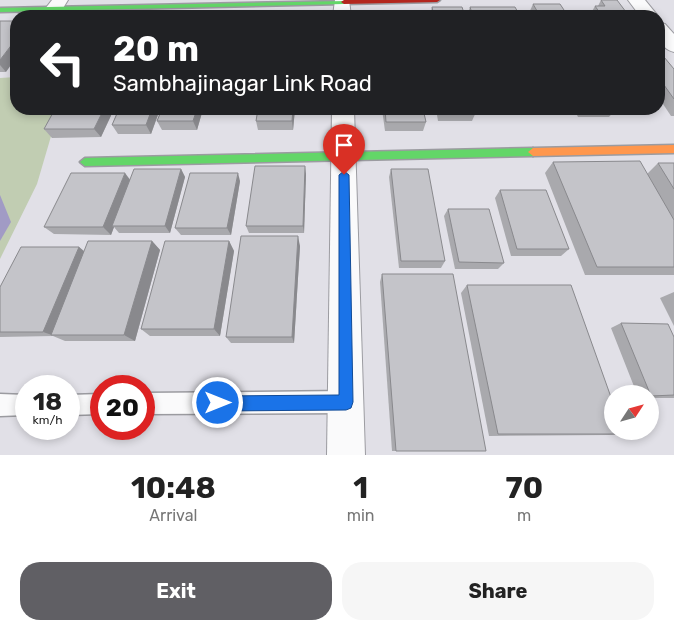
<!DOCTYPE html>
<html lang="en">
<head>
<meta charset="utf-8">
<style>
	body { margin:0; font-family:Rubik,sans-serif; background:#f6f6f6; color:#222; height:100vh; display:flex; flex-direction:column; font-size:19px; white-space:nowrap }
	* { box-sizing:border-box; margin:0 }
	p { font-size:16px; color:#767676 }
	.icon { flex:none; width:28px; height:28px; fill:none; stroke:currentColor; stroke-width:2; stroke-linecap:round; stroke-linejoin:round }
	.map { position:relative; height:455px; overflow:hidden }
	.sheet { display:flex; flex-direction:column; background:#fff; flex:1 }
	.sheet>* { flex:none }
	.top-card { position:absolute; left:10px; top:10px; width:655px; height:105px; border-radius:20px; box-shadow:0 2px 8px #0003; background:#202124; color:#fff; overflow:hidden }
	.needle { width:32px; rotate:54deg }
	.buttons { position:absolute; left:604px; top:385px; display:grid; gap:10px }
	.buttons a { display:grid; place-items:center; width:55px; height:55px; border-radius:50%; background:#fff; box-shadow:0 2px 8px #0003; font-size:25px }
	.speed { position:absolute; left:15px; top:375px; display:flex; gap:10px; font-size:25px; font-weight:700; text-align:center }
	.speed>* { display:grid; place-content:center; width:65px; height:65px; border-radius:50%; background:#fff; box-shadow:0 2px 8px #0003; line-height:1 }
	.speed small { font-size:12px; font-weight:400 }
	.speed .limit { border:8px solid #d22; background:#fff; color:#111 }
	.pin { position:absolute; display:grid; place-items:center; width:42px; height:42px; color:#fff; margin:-51px -21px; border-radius:50% 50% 50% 0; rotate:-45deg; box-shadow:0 0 5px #0007 }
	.pin .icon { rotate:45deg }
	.me { position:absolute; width:55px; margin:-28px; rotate:90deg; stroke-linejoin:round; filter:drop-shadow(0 0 4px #0008) }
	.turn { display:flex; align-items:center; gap:18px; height:105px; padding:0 20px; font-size:22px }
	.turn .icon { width:65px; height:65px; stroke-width:2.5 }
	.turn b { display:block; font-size:35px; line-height:42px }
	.eta { display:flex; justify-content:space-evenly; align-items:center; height:85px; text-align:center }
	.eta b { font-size:30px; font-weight:700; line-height:35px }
	.action { display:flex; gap:10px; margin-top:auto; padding:10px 20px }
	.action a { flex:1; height:58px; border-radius:20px; background:#605f64; color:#fff; font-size:20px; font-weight:700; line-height:58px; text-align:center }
	.action a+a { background:#f6f6f6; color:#222 }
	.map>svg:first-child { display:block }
	.green { fill:#c1cdb2 }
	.water { fill:#a19bc5 }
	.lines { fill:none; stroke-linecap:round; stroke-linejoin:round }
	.lane-casing { stroke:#9b9ba0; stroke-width:3 }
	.street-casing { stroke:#9b9ba0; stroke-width:2 }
	.fast-casing { stroke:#9b9ba0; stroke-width:3 }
	.slow-casing { stroke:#9b9ba0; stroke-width:3 }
	.jam-casing { stroke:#9b9ba0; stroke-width:3 }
	.lane { fill:#fafafb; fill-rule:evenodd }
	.street { fill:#fafafb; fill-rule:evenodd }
	.fast { fill:#63d668; fill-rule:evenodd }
	.slow { fill:#ff974d; fill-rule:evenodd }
	.jam { fill:#b3261e; fill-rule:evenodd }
	.wall { fill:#a9a9ad }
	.shaded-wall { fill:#89898d }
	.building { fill:#c4c4c9; stroke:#89898d }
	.route { fill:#1a73e8; stroke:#114b97 }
</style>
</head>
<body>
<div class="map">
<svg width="674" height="455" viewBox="0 0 674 455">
	<rect width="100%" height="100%" fill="#e1e0e7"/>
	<path class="green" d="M 16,77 L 16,109 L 59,109 L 37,184 L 0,259 L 0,78 Z"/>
	<path class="water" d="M 0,195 L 11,222 L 0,241 Z"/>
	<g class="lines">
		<g class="lane-casing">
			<g id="lane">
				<path d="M 346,391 L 353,395 L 357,402 L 353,409 L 346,413 L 144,414 L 144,393 Z"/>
				<path d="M 0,394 L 26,395 L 26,415 L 0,416 Z"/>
				<path d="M 101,394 L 101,414 L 69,415 L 69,395 Z"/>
			</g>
		</g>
		<g class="street-casing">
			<g id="street">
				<path d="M 52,0 L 68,0 L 60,13 L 48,13 L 45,9 Z"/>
				<path d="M 335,0 L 349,0 L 351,16 L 333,16 Z"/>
				<path d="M 628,0 L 645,0 L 658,16 L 640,16 Z"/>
				<path d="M 659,23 L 665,24 L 674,34 L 674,52 C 659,48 658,36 659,23 Z"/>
				<path d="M 332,109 L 354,109 L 365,455 L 327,455 Z"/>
			</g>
		</g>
		<g class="fast-casing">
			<g id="fast">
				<path d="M 346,1 L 346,3 L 344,4 L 0,12 L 0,8 Z"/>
				<path d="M 533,148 L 538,152 L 533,156 L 85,166 L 80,162 L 85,158 Z"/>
			</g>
		</g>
		<g class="slow-casing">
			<path id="slow" d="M 674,145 L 674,153 L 533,156 L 528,152 L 533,148 Z"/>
		</g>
		<g class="jam-casing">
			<path id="jam" d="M 440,0 L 437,2 L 344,4 L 341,2 L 344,0 Z"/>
		</g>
		<use href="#lane" class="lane"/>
		<use href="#street" class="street"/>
		<use href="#fast" class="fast"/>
		<use href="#slow" class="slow"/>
		<use href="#jam" class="jam"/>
	</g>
	<g class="wall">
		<path d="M 601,0 L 629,16 L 590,16 L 590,15 L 595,6 L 598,6 Z"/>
		<path d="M 533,4 L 568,16 L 531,16 L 529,13 Z"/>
		<path d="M 432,7 L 465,16 L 430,16 Z"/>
		<path d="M 470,7 L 520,16 L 467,16 Z"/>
		<path d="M 0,21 L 6,72 L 0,72 Z"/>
		<path d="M 659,57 L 674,69 L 674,116 L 671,116 L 659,98 Z"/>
		<path d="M 55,109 L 114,109 L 101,137 L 52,138 L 44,129 Z"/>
		<path d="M 119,109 L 160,109 L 151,134 L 118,134 L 112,125 Z"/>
		<path d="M 162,109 L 203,109 L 197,130 L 162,130 L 157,121 Z"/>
		<path d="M 258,109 L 295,109 L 293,130 L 258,130 L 256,121 Z"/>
		<path d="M 382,109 L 423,109 L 426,122 L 423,131 L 385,131 Z"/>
		<path d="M 436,109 L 475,109 L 476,112 L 472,121 L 438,121 Z"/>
		<path d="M 480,109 L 517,109 L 514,115 L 482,115 Z"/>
		<path d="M 521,109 L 557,109 L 554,113 L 523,113 Z"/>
		<path d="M 574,109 L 616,109 L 609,117 L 578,117 Z"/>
		<path d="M 553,162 L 647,174 L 658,163 L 674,163 L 674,275 L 585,275 L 545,173 Z"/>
		<path d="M 181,169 L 185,177 L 170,233 L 119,233 L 114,227 L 111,235 L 54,234 L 44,227 L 130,180 Z"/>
		<path d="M 391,169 L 445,261 L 441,268 L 399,268 L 389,177 Z"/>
		<path d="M 306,174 L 304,233 L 249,233 L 246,226 Z"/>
		<path d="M 240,181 L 231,235 L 181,235 L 175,228 Z"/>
		<path d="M 500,190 L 569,249 L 561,256 L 511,256 L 495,198 Z"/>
		<path d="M 448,209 L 504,263 L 498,269 L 455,269 L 444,216 Z"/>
		<path d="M 152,241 L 160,250 L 135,341 L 65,341 L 53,336 L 0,337 L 0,287 L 79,247 L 84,251 Z"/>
		<path d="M 229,241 L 234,251 L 220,336 L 150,336 L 141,329 Z"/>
		<path d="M 300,246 L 294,343 L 231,343 L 226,337 Z"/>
		<path d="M 382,274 L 486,451 L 392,451 L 380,282 Z"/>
		<path d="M 467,285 L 625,434 L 609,435 L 489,436 L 461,293 Z"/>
		<path d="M 674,292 L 674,326 L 660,298 Z"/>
		<path d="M 621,323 L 674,337 L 674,398 L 650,398 L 650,394 L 637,394 L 611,328 Z"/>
	</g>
	<g class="shaded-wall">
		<path d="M 16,39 L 16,58 L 6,72 L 0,65 L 0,60 Z"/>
		<path d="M 104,109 L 114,109 L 101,137 L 94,129 Z"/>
		<path d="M 152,109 L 160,109 L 151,134 L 146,125 Z"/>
		<path d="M 197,109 L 203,109 L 197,130 L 193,121 Z"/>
		<path d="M 293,109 L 295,109 L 293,130 L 292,121 Z"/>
		<path d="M 305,166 L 306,174 L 304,233 L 303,226 Z"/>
		<path d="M 181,169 L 185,177 L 170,233 L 165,226 Z"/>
		<path d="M 125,173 L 131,181 L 112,226 L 114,227 L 111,235 L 103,227 Z"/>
		<path d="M 238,173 L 240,181 L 231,235 L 227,228 Z"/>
		<path d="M 298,236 L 300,246 L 294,343 L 292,337 Z"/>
		<path d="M 152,241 L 160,250 L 135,341 L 124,335 Z"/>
		<path d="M 229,241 L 234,251 L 220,336 L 214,329 Z"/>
		<path d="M 79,247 L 87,254 L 52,335 L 43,332 Z"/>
	</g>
	<g class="building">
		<path d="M 601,0 L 617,0 L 629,16 L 602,16 L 595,6 L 605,6 Z"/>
		<path d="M 533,4 L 560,4 L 568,16 L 540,16 Z"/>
		<path d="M 432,7 L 462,7 L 465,16 L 434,16 Z"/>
		<path d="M 470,7 L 515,7 L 520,16 L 473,16 Z"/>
		<path d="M 212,15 L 249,15 L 249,16 L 211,16 Z"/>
		<path d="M 264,15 L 299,15 L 299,16 L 263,16 Z"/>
		<path d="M 0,21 L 16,21 L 16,39 L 0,60 Z"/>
		<path d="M 659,57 L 664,57 L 674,69 L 674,99 L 659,78 Z"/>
		<path d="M 55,109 L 104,109 L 94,129 L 44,129 Z"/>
		<path d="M 119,109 L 152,109 L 146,125 L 112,125 Z"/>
		<path d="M 162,109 L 197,109 L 193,121 L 157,121 Z"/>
		<path d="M 258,109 L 293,109 L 292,121 L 256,121 Z"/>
		<path d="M 385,109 L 423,109 L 426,122 L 386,122 Z"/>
		<path d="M 440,109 L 475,109 L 476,112 L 441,112 Z"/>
		<path d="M 640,161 L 674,220 L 674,267 L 597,267 L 553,162 Z"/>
		<path d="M 658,163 L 674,163 L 674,189 Z"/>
		<path d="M 255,166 L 305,166 L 303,226 L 246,226 Z"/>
		<path d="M 134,169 L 181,169 L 165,226 L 112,226 Z"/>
		<path d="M 391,169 L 428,169 L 445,261 L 401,261 Z"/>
		<path d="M 71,173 L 125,173 L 103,227 L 44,227 Z"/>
		<path d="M 190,173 L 238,173 L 227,228 L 175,228 Z"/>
		<path d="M 500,190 L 546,190 L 569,249 L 517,249 Z"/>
		<path d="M 448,209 L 489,209 L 504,263 L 459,262 Z"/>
		<path d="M 241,236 L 298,236 L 292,337 L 226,337 Z"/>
		<path d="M 88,241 L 152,241 L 124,335 L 51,335 Z"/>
		<path d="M 165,241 L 229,241 L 214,329 L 141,329 Z"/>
		<path d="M 21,247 L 79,247 L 43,332 L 0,332 L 0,287 Z"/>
		<path d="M 382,274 L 453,274 L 486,451 L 396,451 Z"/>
		<path d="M 467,285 L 571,285 L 612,400 L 612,431 L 624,431 L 625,434 L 498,434 Z"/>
		<path d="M 621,323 L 668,324 L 674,337 L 674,395 L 651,396 Z"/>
	</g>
	<path class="route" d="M 344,171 L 349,175 L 353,402 L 351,408 L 346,410 L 218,411 L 213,409 L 211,403 L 213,398 L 218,396 L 339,395 L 339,175 Z"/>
</svg>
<div class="buttons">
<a><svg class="needle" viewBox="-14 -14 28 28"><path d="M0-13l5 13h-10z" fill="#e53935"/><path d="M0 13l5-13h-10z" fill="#767676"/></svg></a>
</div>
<div class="speed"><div>18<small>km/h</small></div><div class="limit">20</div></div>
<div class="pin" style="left:344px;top:175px;background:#d93025"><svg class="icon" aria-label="arrive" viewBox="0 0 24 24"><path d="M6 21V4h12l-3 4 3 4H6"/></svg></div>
<svg class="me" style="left:218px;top:403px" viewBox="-20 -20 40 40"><circle r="17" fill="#1a73e8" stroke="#fff" stroke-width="3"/><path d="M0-11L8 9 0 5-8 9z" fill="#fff"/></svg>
<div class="top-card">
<div class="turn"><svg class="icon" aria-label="left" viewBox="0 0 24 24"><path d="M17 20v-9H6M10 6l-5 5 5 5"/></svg><div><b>20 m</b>Sambhajinagar Link Road</div></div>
</div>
</div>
<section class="sheet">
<div class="eta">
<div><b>10:48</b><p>Arrival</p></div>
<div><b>1</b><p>min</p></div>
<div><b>70</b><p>m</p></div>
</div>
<div class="action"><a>Exit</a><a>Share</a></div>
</section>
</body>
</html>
